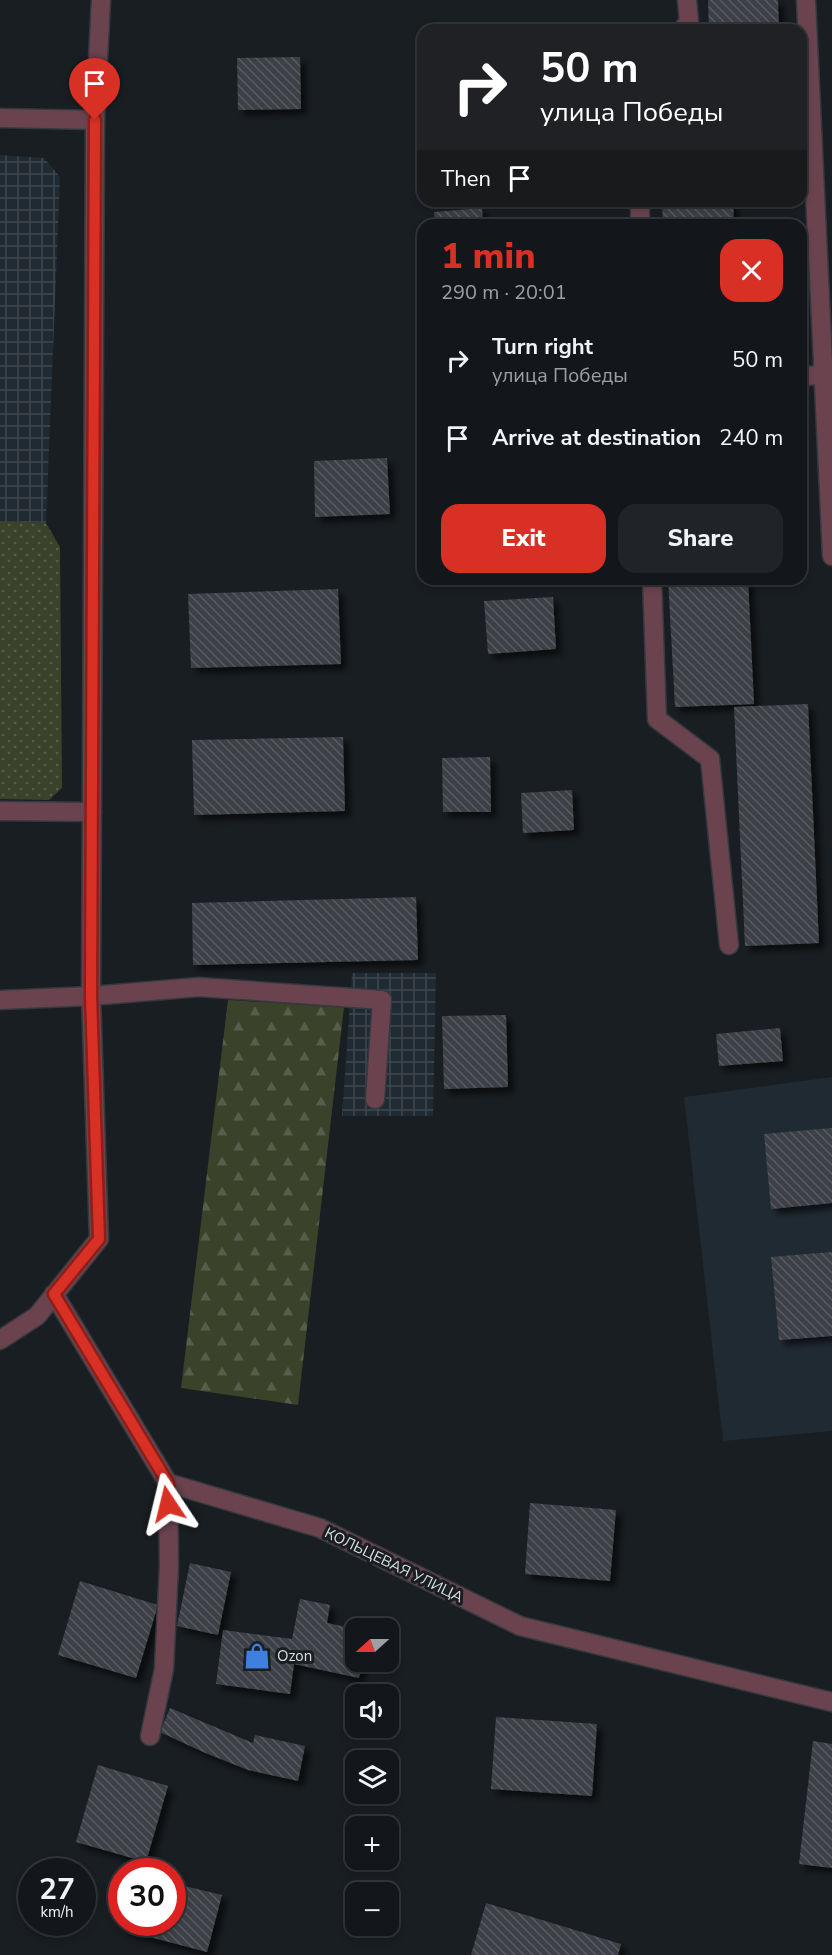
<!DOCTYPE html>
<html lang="en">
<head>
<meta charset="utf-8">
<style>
	body { margin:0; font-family:"Nunito Sans",sans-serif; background:#202327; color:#f1f3f6; height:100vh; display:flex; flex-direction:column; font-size:22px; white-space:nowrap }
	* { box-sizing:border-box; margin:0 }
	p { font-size:20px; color:#9d9fa2 }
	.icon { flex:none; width:33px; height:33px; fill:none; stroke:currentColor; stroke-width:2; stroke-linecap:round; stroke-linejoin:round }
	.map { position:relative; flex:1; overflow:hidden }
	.details { position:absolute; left:417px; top:219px; width:390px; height:366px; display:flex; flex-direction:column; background:#13161a; border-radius:18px; box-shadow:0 3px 9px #0003,0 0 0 2px #323539 }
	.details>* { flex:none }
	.top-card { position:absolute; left:417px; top:24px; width:390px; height:183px; border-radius:18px; box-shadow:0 3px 9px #0003,0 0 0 2px #323539; background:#202124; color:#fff; overflow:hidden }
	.needle { width:39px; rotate:249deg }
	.tools { position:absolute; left:345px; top:1618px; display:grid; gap:12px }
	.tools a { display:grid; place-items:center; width:54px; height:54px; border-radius:12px; background:#13161a; box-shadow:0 3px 9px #0003,0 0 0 2px #323539; font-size:30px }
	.speed { position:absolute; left:18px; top:1858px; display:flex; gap:12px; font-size:30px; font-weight:700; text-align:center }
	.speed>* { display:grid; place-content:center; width:78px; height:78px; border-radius:50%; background:#13161a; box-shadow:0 3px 9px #0003,0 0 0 2px #323539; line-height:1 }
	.speed small { font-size:15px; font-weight:400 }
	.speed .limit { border:9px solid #d22; background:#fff; color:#111 }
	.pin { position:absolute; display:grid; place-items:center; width:51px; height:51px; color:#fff; margin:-62px -26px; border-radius:50% 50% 50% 0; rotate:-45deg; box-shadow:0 0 6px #0007 }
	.pin .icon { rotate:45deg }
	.me { position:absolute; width:66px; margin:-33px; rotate:350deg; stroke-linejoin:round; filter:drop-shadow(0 0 4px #0008) }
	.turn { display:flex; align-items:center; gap:21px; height:126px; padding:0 24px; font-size:27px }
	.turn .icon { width:78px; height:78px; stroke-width:2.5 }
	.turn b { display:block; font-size:42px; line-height:51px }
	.then { display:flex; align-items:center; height:57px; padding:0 24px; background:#0003; gap:12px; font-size:22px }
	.round { display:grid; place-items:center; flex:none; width:63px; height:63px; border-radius:18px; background:#202327 }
	.overview { display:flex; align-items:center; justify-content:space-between; height:102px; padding:0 24px }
	h1 { font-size:36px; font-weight:800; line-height:45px; color:#d93025 }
	.button { display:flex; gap:12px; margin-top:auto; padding:12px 24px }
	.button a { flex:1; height:69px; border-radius:18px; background:#d93025; color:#fff; font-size:24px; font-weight:800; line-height:69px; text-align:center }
	.button a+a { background:#202327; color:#f1f3f6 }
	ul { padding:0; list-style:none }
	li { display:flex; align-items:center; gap:18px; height:78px; padding:0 24px }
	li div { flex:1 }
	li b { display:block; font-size:22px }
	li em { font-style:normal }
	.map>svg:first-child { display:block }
	.industrial { fill:url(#industrial-grid) }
	.built { fill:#202a32 }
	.grass { fill:url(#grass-dots) }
	.forest { fill:url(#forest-firs) }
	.building { fill:url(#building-back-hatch); filter:url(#shadow) }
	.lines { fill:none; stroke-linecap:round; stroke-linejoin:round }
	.minor-casing { stroke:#34393d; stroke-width:21 }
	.minor { stroke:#6a434f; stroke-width:18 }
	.route-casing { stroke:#8d1f18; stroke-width:15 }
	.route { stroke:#d93025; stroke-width:10 }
	.labels { text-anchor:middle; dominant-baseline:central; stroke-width:6; stroke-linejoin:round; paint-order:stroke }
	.street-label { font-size:15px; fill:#dbdee2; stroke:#191e22 }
	.poi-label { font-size:15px; fill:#dbdee2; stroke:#191e22; text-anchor:start }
</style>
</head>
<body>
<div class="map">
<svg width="832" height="1955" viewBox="0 0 832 1955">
	<defs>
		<pattern id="industrial-grid" width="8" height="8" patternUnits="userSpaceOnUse" patternTransform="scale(1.5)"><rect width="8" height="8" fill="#202a32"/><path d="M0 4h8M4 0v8" fill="none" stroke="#40484f"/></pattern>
		<pattern id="grass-dots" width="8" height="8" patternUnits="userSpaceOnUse" patternTransform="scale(1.5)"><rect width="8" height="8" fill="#3a422a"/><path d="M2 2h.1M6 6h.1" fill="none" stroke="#565d49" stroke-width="1.8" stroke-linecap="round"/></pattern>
		<pattern id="forest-firs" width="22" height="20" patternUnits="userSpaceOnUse" patternTransform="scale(1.5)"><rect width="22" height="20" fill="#3a422a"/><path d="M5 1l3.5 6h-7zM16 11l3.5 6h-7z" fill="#565d49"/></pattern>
		<pattern id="building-back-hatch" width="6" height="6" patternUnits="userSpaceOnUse" patternTransform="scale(1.5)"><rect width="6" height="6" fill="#3c4146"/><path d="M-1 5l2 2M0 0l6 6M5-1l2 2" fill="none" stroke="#585c60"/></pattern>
		<filter id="shadow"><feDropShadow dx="5.5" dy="5.5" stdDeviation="3" flood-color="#0009"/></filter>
	</defs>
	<rect width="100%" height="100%" fill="#191e22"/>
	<g class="industrial">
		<path d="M 0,155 L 44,158 L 60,177 L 46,523 L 0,521 Z"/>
		<path d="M 352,973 L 436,973 L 433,1116 L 342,1116 Z"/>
	</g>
	<path class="built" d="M 832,1077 L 832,1431 L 723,1441 L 684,1097 Z"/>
	<path class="grass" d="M 0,521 L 46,523 L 60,547 L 62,788 L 49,800 L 0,799 Z"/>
	<path class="forest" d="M 228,1000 L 344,1007 L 298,1405 L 181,1388 Z"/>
	<g class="building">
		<path d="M 708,0 L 778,0 L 779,30 L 709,30 Z"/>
		<path d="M 423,55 L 423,93 L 422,93 L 417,56 Z"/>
		<path d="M 300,57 L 301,109 L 238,110 L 237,58 Z"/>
		<path d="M 662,201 L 733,201 L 734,225 L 663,225 Z"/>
		<path d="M 482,208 L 483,225 L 435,225 L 434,212 Z"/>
		<path d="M 387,458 L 390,514 L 315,517 L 314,461 Z"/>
		<path d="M 668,579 L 748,579 L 754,704 L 675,707 Z"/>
		<path d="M 338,589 L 341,664 L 191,668 L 188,594 Z"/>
		<path d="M 553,597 L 556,649 L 488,654 L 484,601 Z"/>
		<path d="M 808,704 L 819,943 L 745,946 L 734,707 Z"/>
		<path d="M 343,737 L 345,811 L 194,815 L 192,740 Z"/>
		<path d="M 490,757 L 491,812 L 443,812 L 442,758 Z"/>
		<path d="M 572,790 L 574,830 L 523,833 L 521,793 Z"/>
		<path d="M 416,897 L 418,960 L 193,965 L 192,903 Z"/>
		<path d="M 506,1015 L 508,1087 L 444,1089 L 442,1016 Z"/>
		<path d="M 780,1028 L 783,1061 L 719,1066 L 716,1034 Z"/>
		<path d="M 832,1128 L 832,1203 L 771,1209 L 764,1134 Z"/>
		<path d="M 832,1252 L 832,1336 L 779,1340 L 771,1257 Z"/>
		<path d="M 530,1503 L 616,1510 L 610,1581 L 525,1574 Z"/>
		<path d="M 190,1563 L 231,1572 L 218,1635 L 177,1626 Z"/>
		<path d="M 80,1581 L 158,1605 L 136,1678 L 58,1655 Z"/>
		<path d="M 300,1599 L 330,1605 L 327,1623 L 356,1629 L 356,1662 L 362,1662 L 359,1678 L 294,1664 L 290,1694 L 216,1684 L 223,1630 L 292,1639 Z"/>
		<path d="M 170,1708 L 253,1743 L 255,1735 L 305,1746 L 298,1781 L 248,1770 L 203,1752 L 160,1732 Z"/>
		<path d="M 496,1717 L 597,1724 L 592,1796 L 491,1789 Z"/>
		<path d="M 813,1741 L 832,1744 L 832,1868 L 799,1864 Z"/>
		<path d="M 98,1765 L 168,1786 L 146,1862 L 76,1842 Z"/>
		<path d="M 172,1883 L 222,1895 L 207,1952 L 123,1930 L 124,1923 L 172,1923 Z"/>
		<path d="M 486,1903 L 621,1944 L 618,1955 L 471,1955 Z"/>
	</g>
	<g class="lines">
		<g class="minor-casing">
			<g id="minor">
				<path d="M 806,0 L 832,556"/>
				<path d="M 682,30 L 689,22 L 687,0"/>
				<path d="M 0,118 L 95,120"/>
				<path d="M 640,201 L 640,225"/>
				<path d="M 801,376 L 824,375"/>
				<path d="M 652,579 L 657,719 L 710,759 L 729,945"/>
				<path d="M 0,811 L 92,812"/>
				<path d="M 0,1000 L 91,996 L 199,987 L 382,1000 L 375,1099"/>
				<path d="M 54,1294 L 168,1483 L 320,1528 L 520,1626 L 832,1702"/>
				<path d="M 0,1340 L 37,1316 L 99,1239 L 91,996 L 95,120 L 101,0"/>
				<path d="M 150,1736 L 164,1669 L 169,1566 L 168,1483"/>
			</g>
		</g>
		<use href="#minor" class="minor"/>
	</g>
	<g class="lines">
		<g class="route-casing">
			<path id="route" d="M 95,120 L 91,996 L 99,1239 L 54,1294 L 168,1483 L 168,1504"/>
		</g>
		<use href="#route" class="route"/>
	</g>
	<defs>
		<g id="shop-bare" transform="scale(2.07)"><path d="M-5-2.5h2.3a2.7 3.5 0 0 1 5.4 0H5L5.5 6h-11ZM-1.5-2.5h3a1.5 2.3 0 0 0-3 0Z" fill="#3f7fe0" stroke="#191e22" stroke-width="2.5" paint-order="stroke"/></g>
	</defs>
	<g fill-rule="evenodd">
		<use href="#shop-bare" x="257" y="1656"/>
	</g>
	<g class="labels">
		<g class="street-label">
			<text transform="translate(394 1565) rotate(26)">КОЛЬЦЕВАЯ УЛИЦА</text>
		</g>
		<g class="poi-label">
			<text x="277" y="1656">Ozon</text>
		</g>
	</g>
</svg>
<div class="tools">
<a><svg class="needle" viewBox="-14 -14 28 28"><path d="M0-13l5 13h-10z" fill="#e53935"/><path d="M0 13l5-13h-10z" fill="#9d9fa2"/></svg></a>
<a><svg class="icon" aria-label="sound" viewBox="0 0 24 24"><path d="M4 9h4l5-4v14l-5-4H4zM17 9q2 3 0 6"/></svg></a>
<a><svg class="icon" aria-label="layers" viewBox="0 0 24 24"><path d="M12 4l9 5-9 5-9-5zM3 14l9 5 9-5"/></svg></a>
<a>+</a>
<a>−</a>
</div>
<div class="speed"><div>27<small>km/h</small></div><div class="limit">30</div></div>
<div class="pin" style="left:95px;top:120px;background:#d93025"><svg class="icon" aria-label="arrive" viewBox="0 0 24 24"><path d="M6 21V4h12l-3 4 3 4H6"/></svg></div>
<svg class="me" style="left:168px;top:1504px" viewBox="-20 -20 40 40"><path d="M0-17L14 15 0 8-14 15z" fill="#d93025" stroke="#fff" stroke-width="4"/></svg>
<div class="top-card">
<div class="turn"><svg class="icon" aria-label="right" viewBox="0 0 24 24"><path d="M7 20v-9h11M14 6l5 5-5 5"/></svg><div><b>50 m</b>улица Победы</div></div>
<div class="then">Then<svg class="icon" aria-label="arrive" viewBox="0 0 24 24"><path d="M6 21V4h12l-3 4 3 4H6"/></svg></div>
</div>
<section class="details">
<div class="overview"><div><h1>1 min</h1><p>290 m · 20:01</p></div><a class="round" style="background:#d93025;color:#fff"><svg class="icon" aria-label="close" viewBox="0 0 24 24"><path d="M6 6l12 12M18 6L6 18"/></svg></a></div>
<ul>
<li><svg class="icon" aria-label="right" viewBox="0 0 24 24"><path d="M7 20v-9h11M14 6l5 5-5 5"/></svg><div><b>Turn right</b><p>улица Победы</p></div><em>50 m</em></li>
<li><svg class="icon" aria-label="arrive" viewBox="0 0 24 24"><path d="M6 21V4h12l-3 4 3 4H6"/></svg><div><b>Arrive at destination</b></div><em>240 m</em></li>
</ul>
<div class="button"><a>Exit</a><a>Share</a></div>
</section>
</div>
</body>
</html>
